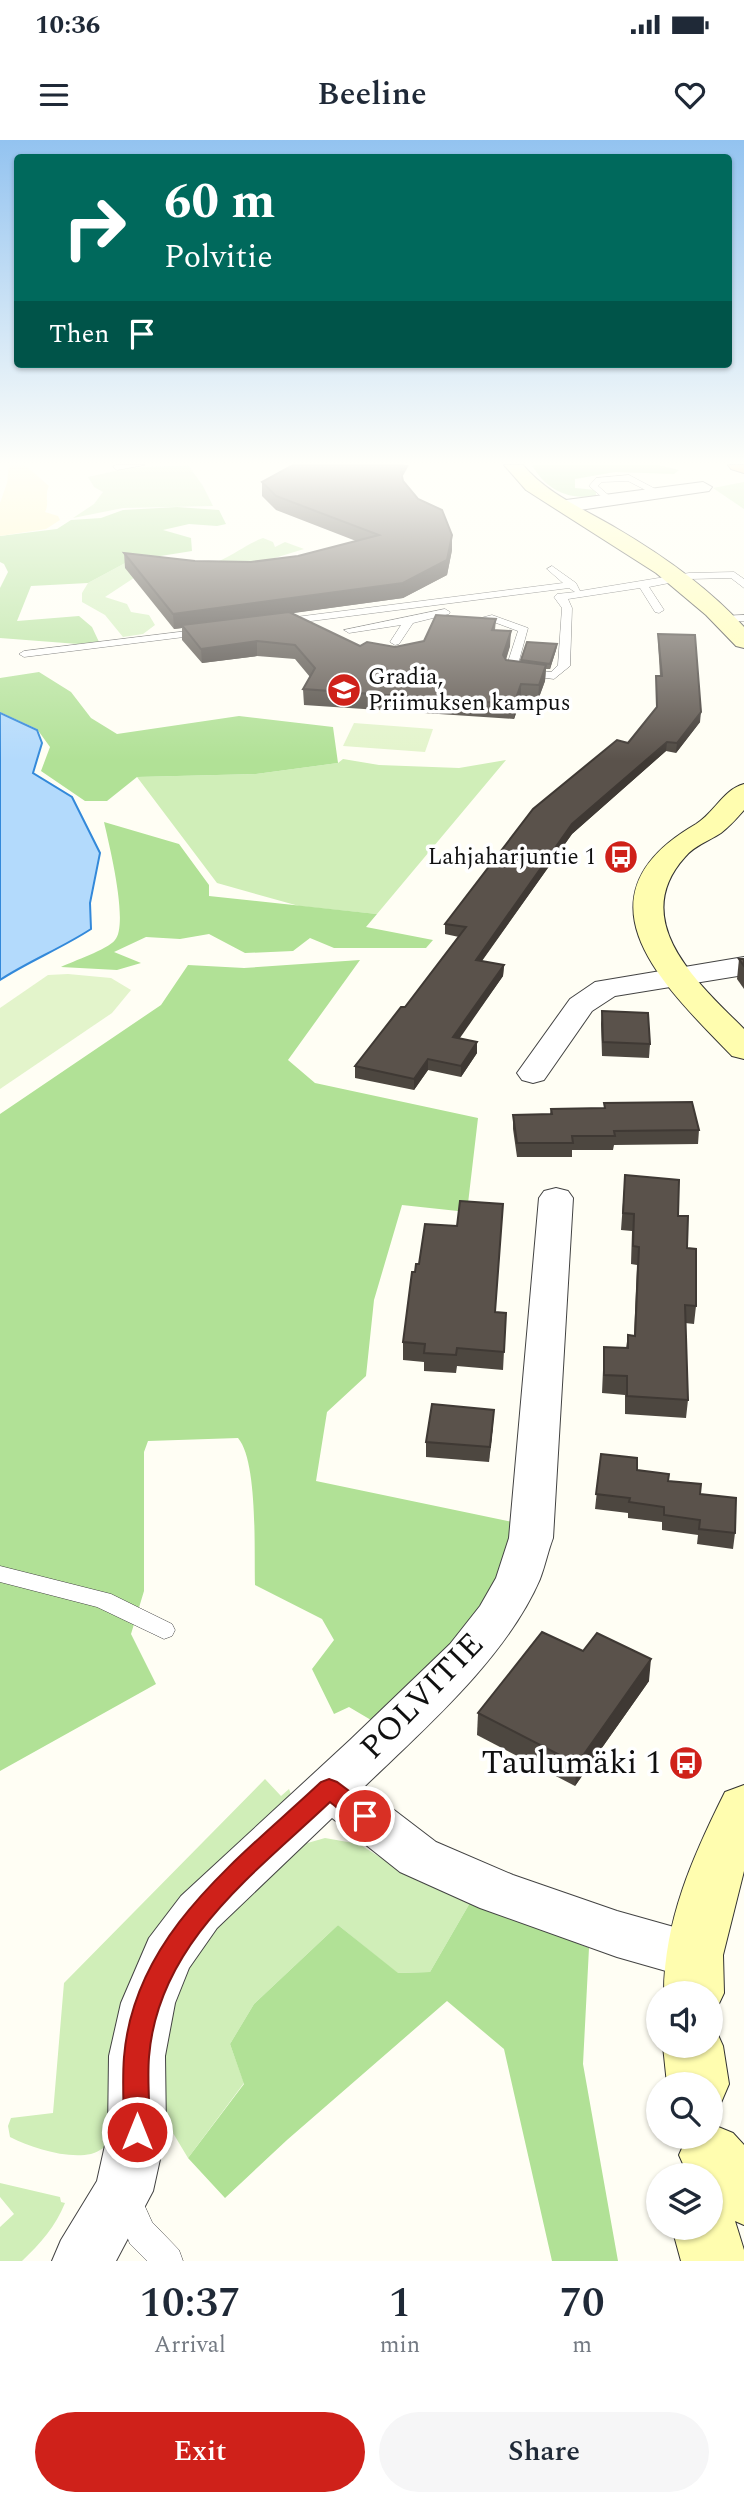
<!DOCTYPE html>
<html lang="en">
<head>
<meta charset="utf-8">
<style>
	body { margin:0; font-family:Spectral,serif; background:#f6f6f7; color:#1f2937; height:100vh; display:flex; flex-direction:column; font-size:26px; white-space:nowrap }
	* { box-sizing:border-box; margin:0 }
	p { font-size:23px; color:#747a83 }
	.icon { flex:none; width:38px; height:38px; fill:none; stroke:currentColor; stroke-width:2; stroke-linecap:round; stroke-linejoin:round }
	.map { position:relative; height:2121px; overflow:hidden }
	.details { display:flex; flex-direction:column; background:#fff; flex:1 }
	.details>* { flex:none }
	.banner { position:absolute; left:14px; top:14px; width:718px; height:214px; border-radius:7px; box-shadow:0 2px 5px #0004; background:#00695c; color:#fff; overflow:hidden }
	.tools { position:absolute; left:646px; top:1841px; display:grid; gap:14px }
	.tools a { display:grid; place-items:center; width:77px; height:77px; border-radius:50%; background:#fff; box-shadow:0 2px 5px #0004; font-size:35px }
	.pin { position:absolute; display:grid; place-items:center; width:60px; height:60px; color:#fff; margin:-30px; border:4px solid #fff; border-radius:50%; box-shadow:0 2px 7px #0007 }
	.me { position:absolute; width:77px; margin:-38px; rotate:0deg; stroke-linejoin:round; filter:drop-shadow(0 0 5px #0008) }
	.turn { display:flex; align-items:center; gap:24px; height:147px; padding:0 35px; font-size:32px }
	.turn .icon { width:91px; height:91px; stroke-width:2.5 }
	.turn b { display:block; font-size:49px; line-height:60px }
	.then { display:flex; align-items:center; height:66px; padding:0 35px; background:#0003; gap:14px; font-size:26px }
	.eta { display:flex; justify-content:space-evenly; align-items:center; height:119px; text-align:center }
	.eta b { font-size:42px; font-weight:600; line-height:49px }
	.button { display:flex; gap:14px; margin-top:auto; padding:14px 35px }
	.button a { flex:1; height:80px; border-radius:42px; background:#cf211a; color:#fff; font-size:28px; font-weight:600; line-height:80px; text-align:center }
	.button a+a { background:#f6f6f7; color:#1f2937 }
	.status { display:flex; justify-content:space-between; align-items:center; height:49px; padding:0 35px; background:#fff; direction:ltr }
	.status svg { height:19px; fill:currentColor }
	header { display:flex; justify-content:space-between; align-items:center; height:91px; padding:0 35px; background:#fff; font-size:32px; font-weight:600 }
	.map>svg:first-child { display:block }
	.green { fill:#d0eeb8 }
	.forest { fill:#b1e196 }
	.sand { fill:#fff6bc }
	.pitch { fill:#e3f4cb }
	.water { fill:#b3dafc; stroke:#3389da; stroke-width:2 }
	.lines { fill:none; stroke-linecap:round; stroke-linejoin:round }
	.lane-casing { stroke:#434343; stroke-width:1 }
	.street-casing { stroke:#434343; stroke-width:2 }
	.secondary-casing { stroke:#323232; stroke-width:2 }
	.highway-casing { stroke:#212121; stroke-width:2 }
	.lane { fill:#fff; fill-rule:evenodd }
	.street { fill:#fff; fill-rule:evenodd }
	.secondary { fill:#fffdaf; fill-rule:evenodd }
	.highway { fill:#ffb052; fill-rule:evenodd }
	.wall { fill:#4d4740 }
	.shaded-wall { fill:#3f3934 }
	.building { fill:#5a524b; stroke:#3f3934; stroke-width:2 }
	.route { fill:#cf211a; stroke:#871511; stroke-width:2 }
	.labels { text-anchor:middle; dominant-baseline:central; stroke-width:7; stroke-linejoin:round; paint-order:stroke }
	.far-poi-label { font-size:23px; fill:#101010; stroke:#fff; text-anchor:start }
	.near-street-label { font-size:33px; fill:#101010; stroke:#fff }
	.near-poi-label { font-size:33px; fill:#101010; stroke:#fff; text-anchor:end }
</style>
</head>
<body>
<div class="status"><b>10:36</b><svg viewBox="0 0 49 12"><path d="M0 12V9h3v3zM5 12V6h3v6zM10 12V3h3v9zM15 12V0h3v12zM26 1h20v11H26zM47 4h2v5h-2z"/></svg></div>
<header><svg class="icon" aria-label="menu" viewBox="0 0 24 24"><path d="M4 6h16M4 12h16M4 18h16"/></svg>Beeline<svg class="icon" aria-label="heart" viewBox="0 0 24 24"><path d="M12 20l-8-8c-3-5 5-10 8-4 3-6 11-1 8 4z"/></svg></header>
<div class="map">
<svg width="744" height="2121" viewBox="0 0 744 2121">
	<rect width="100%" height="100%" fill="#fffef4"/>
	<g class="green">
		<path d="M 188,325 L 203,346 L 213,366 L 123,368 L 73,378 L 94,364 L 103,352 L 94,347 L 88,337 L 128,328 Z"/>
		<path d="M 744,342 L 744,369 L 713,348 Z"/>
		<path d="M 263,398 L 273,402 L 275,407 L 285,402 L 304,409 L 255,424 L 219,421 C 235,414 247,404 263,398 Z"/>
		<path d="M 129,421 L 152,426 L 105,457 L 127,464 L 131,472 L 149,475 L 155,485 L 143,494 L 123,497 L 105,475 L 82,462 L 82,453 L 88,443 Z"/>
		<path d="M 343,619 L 379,625 L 459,628 L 506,620 L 377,774 L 299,766 L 217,743 L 137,637 L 256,634 L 338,623 Z"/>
		<path d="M 265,1639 L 281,1656 L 289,1649 L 294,1662 L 230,1719 L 115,2001 C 107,2005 99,2012 91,2014 C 66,2019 32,2008 10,1997 L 8,1986 L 11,1978 L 53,1973 L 64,1843 Z"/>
		<path d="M 325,1698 L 359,1704 L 418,1741 L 471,1761 L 430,1832 L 397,1833 L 338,1785 L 254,1864 L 230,1904 L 244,1943 L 188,2018 L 152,1958 L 164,1888 L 196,1803 L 290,1708 Z"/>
		<path d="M 0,2043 L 60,2057 L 61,2062 L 65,2063 C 55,2087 41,2103 22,2121 L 0,2121 L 0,2087 L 14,2074 L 0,2057 Z"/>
	</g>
	<g class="forest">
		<path d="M 532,325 L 659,325 L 679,330 L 674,334 L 615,332 L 575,339 L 575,348 L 596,350 L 596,356 C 568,360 546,350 532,325 Z"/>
		<path d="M 177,367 L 219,370 L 226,384 L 217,386 L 189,384 L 163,390 L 191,398 L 192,411 L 129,421 L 88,443 L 31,446 L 17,481 L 79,476 L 92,487 L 99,502 L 78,504 L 0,498 L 0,448 L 8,432 L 4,424 L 0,422 L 0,396 L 57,389 L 71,380 L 101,378 L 123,370 Z"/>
		<path d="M 39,532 L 71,552 L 91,578 L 117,594 L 239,576 L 333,587 L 338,623 L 256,634 L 137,637 L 107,661 L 85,661 L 41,631 L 50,607 L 37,589 L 0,572 L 0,538 Z"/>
		<path d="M 104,682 L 179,704 L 209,745 L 209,756 L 377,774 L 366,787 L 433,800 L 426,808 L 334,808 L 310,798 L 293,811 L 245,813 L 209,794 L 180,799 L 146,797 L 114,812 L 141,823 L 117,830 L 61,827 C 73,821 107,810 115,800 C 129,784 109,704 104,682 Z"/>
		<path d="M 360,820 L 288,920 L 315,943 L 478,978 L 467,1072 L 402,1065 L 374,1160 L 366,1236 L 327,1272 L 316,1341 L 513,1382 L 503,1434 L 474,1484 L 371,1580 L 349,1567 L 334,1574 L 312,1529 L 334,1500 L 322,1479 L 255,1445 C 254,1412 258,1321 238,1298 L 148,1301 L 144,1312 L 144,1451 L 131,1494 L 156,1544 L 0,1631 L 0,974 L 161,865 L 188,825 L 244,828 Z"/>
		<path d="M 471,1761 L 589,1808 L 583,1924 L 618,2121 L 552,2121 L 504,1909 L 447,1861 L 287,2000 L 225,2058 L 188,2018 L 244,1944 L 230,1904 L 254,1864 L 338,1785 L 398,1833 L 430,1832 Z"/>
	</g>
	<path class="sand" d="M 9,325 L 25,325 L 49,346 C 44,356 50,363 45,372 L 58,376 L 60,380 L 46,389 L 0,396 L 0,363 L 7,343 Z"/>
	<g class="pitch">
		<path d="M 354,583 L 433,589 L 425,612 L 343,606 Z"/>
		<path d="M 68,834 L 111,838 L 131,850 L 112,873 L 0,949 L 0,868 L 48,835 Z"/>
	</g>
	<path class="water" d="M 0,573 L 37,590 L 42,603 L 33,633 L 72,657 L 100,713 L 90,763 L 91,789 C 62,808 29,821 0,840 Z"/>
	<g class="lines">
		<g class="lane-casing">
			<g id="lane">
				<path d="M 116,325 L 145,325 L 117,330 L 113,327 Z"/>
				<path d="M 629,335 L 663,353 L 655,355 L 628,341 L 602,342 L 598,346 L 614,360 L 609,363 L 589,346 L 596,338 Z"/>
				<path d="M 552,426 L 576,443 L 580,451 L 689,433 L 734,432 L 744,439 L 744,448 L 731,438 L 689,439 L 649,447 L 664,470 L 659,473 L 655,472 L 640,448 L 568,459 L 572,468 L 570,526 L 554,539 L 507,533 L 505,531 L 518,491 L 491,481 L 467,486 L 462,483 L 492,475 L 528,488 L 517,528 L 551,532 L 558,525 L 562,468 L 554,457 L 557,454 L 575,452 L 569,448 L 280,485 L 275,482 L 280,479 L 563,443 L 547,429 Z"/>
				<path d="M 445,469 L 450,472 L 449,474 L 413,483 L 399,504 L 395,505 L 390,502 L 401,485 L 349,493 L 344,490 Z"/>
				<path d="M 744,475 L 744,481 L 724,482 L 719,479 L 724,476 Z"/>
				<path d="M 204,489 L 208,490 L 208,494 L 24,517 L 19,514 L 24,511 Z"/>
				<path d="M 0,1426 L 111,1454 L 172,1484 L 175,1490 L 172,1496 L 164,1499 L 97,1467 L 0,1442 Z"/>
				<path d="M 128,2046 L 138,2051 L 152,2082 L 179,2110 L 183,2121 L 147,2121 L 130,2104 L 113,2061 L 118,2051 Z"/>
			</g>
		</g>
		<g class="street-casing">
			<g id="street">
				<path d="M 703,342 L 712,347 L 709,351 L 566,372 L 557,366 L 566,360 Z"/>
				<path d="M 744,817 L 744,835 L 615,856 L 592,871 L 544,940 L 533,943 L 522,940 L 517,933 L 570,859 L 595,842 Z"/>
				<path d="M 556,1048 L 568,1051 L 573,1058 L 553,1398 C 548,1411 545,1426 540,1439 C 506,1518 425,1588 364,1647 L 436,1702 L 513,1735 L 617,1771 L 713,1798 L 721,1815 L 713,1832 L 694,1839 L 617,1817 L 480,1768 L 400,1732 L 332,1678 L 217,1788 L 189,1828 L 175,1863 L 165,1916 L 166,1992 L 153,2051 L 116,2121 L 52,2121 L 61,2100 L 97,2041 L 108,1992 L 109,1916 L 121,1863 L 149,1798 L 181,1756 L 350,1600 L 450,1504 L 480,1466 L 496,1438 L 509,1398 L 539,1058 L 544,1051 Z"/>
			</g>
		</g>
		<g class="secondary-casing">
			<g id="secondary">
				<path d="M 504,325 L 523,325 C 547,354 584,369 616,388 C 662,415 708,447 744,487 L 744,508 L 736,506 L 706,475 L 656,433 L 526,350 Z"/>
				<path d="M 744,644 L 744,670 C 737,678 730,686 721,693 C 709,701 695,705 685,717 C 627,781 699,844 744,889 L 744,919 L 732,916 C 663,845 569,757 696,684 C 714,673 724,649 744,644 Z"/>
				<path d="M 744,1645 L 744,1731 L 723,1815 L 724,1853 L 715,1872 L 710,1874 L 710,1853 L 664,1853 C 664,1781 693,1716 725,1652 Z"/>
				<path d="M 710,1885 L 714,1886 L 723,1906 L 729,1944 L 720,1965 L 710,1968 L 710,1944 L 667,1944 L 663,1906 L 710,1906 Z"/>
				<path d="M 711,1984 L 733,1993 L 744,2005 L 744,2085 L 735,2081 L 744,2110 L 744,2121 L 681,2121 L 672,2088 L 710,2088 L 710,2035 L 688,2035 L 679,2015 L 687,1997 L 710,1997 Z"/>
			</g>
		</g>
		<g class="highway-casing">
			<path id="highway" d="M 728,325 L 744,325 L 744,333 L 731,329 Z"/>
		</g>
		<use href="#lane" class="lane"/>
		<use href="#street" class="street"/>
		<use href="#secondary" class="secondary"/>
		<use href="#highway" class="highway"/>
	</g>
	<g class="wall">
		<path d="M 402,337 L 403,341 L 452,410 L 447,435 L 403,458 L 292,473 L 360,506 L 395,507 L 424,501 L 496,479 L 495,490 L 510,506 L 506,520 L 521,522 L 521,520 L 557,504 L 556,510 L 550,529 L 546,529 L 545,541 L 538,560 L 521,559 L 514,579 L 304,565 L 303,549 L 310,537 L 295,519 L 257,516 L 202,523 L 182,500 L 182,488 L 174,489 L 125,428 L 124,413 L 195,421 L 251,422 L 298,416 L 356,401 L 276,370 L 262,356 L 262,342 Z"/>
		<path d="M 658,494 L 700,582 L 676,613 L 666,611 L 572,694 L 482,821 L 504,825 L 503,836 L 459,898 L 477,902 L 477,913 L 461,937 L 428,930 L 414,950 L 355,938 L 355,926 L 405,867 L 459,797 L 445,794 L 445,784 L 628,603 L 656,569 L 656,536 L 660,536 L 658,502 Z"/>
		<path d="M 739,819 L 744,819 L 744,849 L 737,839 Z"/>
		<path d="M 602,871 L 650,904 L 649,918 L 602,916 L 601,884 Z"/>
		<path d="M 604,963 L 699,990 L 698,1004 L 614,1005 L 613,1010 L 572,1010 L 572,1017 L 517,1017 L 513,989 L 513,975 L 550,974 L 551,969 L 604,968 Z"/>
		<path d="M 625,1035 L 678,1076 L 687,1108 L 696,1166 L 694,1184 L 685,1183 L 688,1260 L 686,1278 L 625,1274 L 625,1255 L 602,1253 L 604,1207 L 626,1208 L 628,1195 L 634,1196 L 637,1125 L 631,1124 L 632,1091 L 621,1090 Z"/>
		<path d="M 496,1172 L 506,1173 L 503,1230 L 457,1226 L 456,1233 L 424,1231 L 424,1222 L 403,1220 L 403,1202 Z"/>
		<path d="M 493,1285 L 489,1322 L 426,1317 L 426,1302 Z"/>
		<path d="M 601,1314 L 637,1330 L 668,1341 L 700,1354 L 735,1393 L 733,1409 L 697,1404 L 698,1395 L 662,1390 L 662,1382 L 628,1378 L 628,1373 L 595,1369 Z"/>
		<path d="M 649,1541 L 575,1646 L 477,1595 L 478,1573 Z"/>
	</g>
	<g class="shaded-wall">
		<path d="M 402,325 L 409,325 L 400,341 L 400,327 Z"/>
		<path d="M 452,395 L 452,410 L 447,435 L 403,458 L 184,488 L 182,485 L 182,488 L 174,489 L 173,474 Z"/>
		<path d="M 511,491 L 510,506 L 502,530 L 503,515 Z"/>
		<path d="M 257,501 L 257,516 L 202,523 L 201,509 Z"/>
		<path d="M 557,504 L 556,510 L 550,529 L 550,524 Z"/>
		<path d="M 546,525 L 545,541 L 538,560 L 539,545 Z"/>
		<path d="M 521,544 L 521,559 L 514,579 L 514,564 Z"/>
		<path d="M 701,572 L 700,582 L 676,613 L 677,603 Z"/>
		<path d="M 667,602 L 666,611 L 572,694 L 475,830 L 476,820 L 572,684 Z"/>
		<path d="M 504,825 L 503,836 L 453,908 L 453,897 Z"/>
		<path d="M 477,902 L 477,913 L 461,937 L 461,926 Z"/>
		<path d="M 428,919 L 428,930 L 414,950 L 414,939 Z"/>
		<path d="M 494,1270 L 493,1285 L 489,1322 L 490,1307 Z"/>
		<path d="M 651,1519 L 649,1541 L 575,1646 L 577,1624 Z"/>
	</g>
	<g class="building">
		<path d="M 293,325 L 402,325 L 400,327 L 403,341 L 418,359 L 442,370 L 452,395 L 447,420 L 403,443 L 173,474 L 124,413 L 195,421 L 251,422 L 298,416 L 379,395 L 276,356 L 262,342 Z"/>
		<path d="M 289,472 L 360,506 L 367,502 L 395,507 L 424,501 L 436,475 L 496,479 L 492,490 L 511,491 L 503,515 L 506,520 L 546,525 L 539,545 L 521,544 L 514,564 L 303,549 L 315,528 L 295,505 L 257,501 L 201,509 L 182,485 Z"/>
		<path d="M 658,494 L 695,495 L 701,572 L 677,603 L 667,602 L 572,684 L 476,820 L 504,825 L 453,897 L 477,902 L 461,926 L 428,919 L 414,939 L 355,926 L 401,867 L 405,867 L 466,787 L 445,784 L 533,669 L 617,600 L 628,603 L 657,567 L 656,536 L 662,536 Z"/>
		<path d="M 527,502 L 557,504 L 550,524 L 521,520 Z"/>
		<path d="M 739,819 L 744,819 L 744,826 Z"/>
		<path d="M 602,871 L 648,873 L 650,904 L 603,902 Z"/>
		<path d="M 692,962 L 699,990 L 614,991 L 615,996 L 572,996 L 573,1003 L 517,1003 L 513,975 L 552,974 L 551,969 L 605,968 L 604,963 Z"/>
		<path d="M 625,1035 L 679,1040 L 678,1076 L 688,1076 L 687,1108 L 696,1109 L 696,1166 L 685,1165 L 688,1260 L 627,1256 L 627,1236 L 604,1235 L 604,1207 L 628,1208 L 628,1195 L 635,1196 L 639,1107 L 633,1106 L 634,1074 L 623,1073 Z"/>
		<path d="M 460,1061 L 503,1064 L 495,1172 L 506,1173 L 504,1212 L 457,1208 L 456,1215 L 424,1213 L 425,1204 L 403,1202 L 412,1132 L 415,1132 L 416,1124 L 419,1124 L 425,1084 L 457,1086 Z"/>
		<path d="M 432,1264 L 494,1270 L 490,1307 L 426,1302 Z"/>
		<path d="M 601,1314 L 637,1318 L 637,1330 L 669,1334 L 668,1341 L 701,1344 L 700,1354 L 736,1358 L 735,1393 L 699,1389 L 700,1380 L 664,1375 L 664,1367 L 629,1362 L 630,1358 L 596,1354 Z"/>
		<path d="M 542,1492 L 583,1511 L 597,1493 L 651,1519 L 577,1624 L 478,1573 Z"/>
	</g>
	<linearGradient id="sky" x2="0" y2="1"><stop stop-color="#93c3f0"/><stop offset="0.52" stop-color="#fffffa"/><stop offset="1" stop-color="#fffffa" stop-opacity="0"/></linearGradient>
	<rect width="744" height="621" fill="url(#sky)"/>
	<path class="route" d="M 329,1639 L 337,1642 L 373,1669 L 376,1676 L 373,1683 C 356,1688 343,1672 330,1662 C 254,1734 158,1803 149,1917 C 147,1942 150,1967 150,1992 L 146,2001 L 137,2005 L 127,2001 L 124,1992 C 124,1967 122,1942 124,1917 C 134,1794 238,1720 321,1642 Z"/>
	<defs>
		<g id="university-disc" transform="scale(1.75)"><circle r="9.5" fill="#cf211a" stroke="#fff"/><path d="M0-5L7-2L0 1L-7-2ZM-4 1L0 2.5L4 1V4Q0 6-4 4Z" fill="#fff"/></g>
		<g id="bus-disc" transform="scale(1.75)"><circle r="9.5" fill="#cf211a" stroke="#fff"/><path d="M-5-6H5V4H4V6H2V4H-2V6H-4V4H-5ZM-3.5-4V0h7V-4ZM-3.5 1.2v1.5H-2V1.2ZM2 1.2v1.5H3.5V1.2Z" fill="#fff"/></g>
	</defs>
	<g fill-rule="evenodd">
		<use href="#university-disc" x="344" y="550"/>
		<use href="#bus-disc" x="621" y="717"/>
		<use href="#bus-disc" x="686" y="1623"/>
	</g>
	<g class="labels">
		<g class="far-poi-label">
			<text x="368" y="537">Gradia,<tspan x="368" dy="26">Priimuksen kampus</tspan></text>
			<text x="596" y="717" text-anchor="end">Lahjaharjuntie 1</text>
		</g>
		<g class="near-street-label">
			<text transform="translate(422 1556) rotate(-46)">POLVITIE</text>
		</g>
		<g class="near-poi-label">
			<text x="662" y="1623">Taulumäki 1</text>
		</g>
	</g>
</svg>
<div class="tools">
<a><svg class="icon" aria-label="sound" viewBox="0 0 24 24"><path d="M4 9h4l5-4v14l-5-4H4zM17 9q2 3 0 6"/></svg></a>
<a><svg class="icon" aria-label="search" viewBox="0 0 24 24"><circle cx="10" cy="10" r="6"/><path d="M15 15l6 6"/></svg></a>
<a><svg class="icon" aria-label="layers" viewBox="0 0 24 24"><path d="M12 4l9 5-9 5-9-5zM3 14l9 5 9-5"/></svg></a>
</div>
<div class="pin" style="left:365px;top:1676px;background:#d93025"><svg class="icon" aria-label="arrive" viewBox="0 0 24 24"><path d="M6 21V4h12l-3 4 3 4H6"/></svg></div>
<svg class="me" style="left:137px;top:1992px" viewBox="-20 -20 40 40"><circle r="17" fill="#cf211a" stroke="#fff" stroke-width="3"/><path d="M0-11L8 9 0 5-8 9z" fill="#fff"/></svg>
<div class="banner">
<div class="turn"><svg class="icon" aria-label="right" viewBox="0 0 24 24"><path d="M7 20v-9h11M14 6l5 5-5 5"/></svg><div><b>60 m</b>Polvitie</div></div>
<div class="then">Then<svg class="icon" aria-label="arrive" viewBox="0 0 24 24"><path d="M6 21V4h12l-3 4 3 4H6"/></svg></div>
</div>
</div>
<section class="details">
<div class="eta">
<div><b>10:37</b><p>Arrival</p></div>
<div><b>1</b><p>min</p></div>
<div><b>70</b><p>m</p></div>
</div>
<div class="button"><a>Exit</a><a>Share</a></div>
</section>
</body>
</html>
